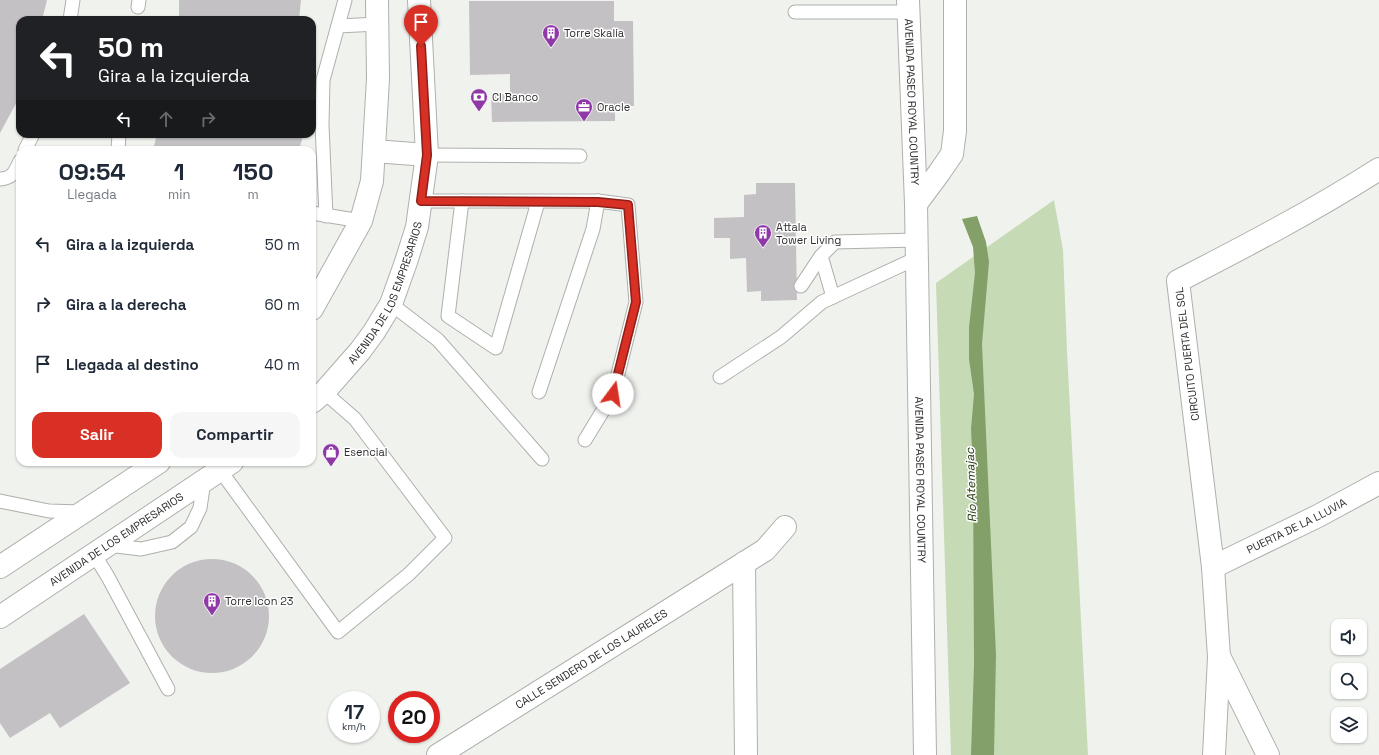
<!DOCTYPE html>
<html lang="es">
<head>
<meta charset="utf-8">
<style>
	body { margin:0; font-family:"Space Grotesk",sans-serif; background:#f6f6f7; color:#1f2937; height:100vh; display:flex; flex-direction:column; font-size:15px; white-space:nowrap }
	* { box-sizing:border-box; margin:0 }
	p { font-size:13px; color:#747a83 }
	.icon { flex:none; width:22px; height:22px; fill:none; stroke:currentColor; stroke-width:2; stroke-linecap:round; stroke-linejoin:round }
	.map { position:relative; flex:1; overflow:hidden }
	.details { position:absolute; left:16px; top:146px; width:300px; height:320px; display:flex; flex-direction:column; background:#fff; border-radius:12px; box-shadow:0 1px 3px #0004 }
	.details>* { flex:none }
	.hud { position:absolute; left:16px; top:16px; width:300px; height:122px; border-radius:12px; box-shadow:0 1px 3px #0004; background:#202124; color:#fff; overflow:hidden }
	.tools { position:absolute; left:1331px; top:619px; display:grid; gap:8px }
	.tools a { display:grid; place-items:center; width:36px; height:36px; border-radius:8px; background:#fff; box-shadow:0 1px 3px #0004; font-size:20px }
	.speed { position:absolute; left:328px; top:691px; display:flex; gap:8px; font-size:20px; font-weight:700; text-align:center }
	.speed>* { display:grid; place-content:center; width:52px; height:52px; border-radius:50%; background:#fff; box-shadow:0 1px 3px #0004; line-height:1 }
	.speed small { font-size:10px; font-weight:400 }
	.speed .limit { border:6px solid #d22; background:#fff; color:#111 }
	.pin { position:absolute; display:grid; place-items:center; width:34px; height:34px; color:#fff; margin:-41px -17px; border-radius:50% 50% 50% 0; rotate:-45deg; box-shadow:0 0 4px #0007 }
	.pin .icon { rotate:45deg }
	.me { position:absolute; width:44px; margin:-22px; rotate:14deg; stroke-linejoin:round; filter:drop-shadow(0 0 3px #0008) }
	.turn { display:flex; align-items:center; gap:14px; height:84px; padding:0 16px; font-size:18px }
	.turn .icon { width:52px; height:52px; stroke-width:2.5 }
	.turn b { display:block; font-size:28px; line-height:34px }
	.lanes { display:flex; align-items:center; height:38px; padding:0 16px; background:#0003; justify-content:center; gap:20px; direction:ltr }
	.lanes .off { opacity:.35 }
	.eta { display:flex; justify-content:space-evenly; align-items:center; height:68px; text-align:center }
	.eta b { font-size:24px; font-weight:600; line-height:28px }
	.cta { display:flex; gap:8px; margin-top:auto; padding:8px 16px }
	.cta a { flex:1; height:46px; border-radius:12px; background:#d93025; color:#fff; font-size:16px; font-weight:600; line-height:46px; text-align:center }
	.cta a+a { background:#f6f6f7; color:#1f2937 }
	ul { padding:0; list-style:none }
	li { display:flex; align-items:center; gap:12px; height:60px; padding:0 16px }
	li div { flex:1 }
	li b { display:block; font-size:15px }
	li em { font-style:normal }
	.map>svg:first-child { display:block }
	.green { fill:#c6dbb5 }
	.water { fill:#83a069 }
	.building { fill:#c4c1c5 }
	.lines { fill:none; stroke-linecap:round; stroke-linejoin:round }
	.service-casing { stroke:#aeb0ac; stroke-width:15 }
	.minor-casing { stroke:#aeb0ac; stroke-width:24 }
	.tertiary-casing { stroke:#aeb0ac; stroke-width:24 }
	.service { stroke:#fff; stroke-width:13 }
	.minor { stroke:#fff; stroke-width:22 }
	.tertiary { stroke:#fff; stroke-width:22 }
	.route-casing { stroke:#8d1f18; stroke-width:10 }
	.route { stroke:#d93025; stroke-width:7 }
	.labels { text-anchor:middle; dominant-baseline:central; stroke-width:3; stroke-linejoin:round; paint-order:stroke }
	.poi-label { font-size:11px; fill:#2e2e2d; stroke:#fff; text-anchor:start }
	.street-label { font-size:11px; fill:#2e2e2d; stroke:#fff }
	.water-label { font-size:12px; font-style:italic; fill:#25380f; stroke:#fff }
</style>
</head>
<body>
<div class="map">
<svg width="1379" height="755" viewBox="0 0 1379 755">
	<rect width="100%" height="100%" fill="#f0f2ee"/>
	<path class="green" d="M 1054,200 L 1063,250 L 1067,351 L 1088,755 L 951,755 L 936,283 Z"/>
	<path class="water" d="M 977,216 L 986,242 L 989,262 L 982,344 L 996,655 L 994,755 L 971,755 L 974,665 L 973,468 L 971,429 L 974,394 L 969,359 L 969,327 L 975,273 L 973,247 L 962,219 Z"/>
	<g class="building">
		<path d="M 0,0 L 47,0 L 42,20 L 20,20 L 20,96 L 0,133 Z"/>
		<path d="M 179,0 L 301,0 L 299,20 L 179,20 Z"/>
		<path d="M 469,1 L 614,1 L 614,21 L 633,21 L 634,106 L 615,106 L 615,121 L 492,122 L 491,94 L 510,94 L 510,74 L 470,75 Z"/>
		<path d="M 157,134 L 302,134 L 303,136 L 299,150 L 153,150 Z"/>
		<path d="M 756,183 L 795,183 L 797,300 L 761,301 L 761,291 L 747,292 L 746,258 L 730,259 L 730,238 L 714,238 L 714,218 L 744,217 L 744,195 L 756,194 Z"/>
		<circle cx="212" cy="616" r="57"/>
		<path d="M 84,614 L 130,683 L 60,728 L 50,713 L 10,738 L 0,723 L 0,669 Z"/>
	</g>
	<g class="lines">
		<g class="service-casing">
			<g id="service">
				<path d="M 138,7 L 139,0"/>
				<path d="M 795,12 L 908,12"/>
				<path d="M 70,20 L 73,0"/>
				<path d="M 338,26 L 378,24"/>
				<path d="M 25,150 L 33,134"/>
				<path d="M 118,150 L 119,134"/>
				<path d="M 427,155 L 580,156"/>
				<path d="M 0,179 C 13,178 15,172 20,161"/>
				<path d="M 421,201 L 598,201 L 628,205 L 636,302 L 613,394 L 585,440"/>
				<path d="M 462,201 L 448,316 L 496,348 L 538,202"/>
				<path d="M 312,213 L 361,221"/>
				<path d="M 326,216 L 322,125 L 323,80 L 345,0"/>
				<path d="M 821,256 L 833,297"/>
				<path d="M 801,286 L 821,256 L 835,242 L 917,240"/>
				<path d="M 391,304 L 438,340 L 542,459"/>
				<path d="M 720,377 L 781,337 L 822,302 L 917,258"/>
				<path d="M 539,392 L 593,229 L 598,201"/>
				<path d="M 220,470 L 338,632 L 409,574 L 445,538 L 355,419 L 324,392"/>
				<path d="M 0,501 L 49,511 L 81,512"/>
				<path d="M 108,545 L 141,549 L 172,542 L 191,527 L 200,508 L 204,481"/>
				<path d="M 94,554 L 108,577 L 168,689"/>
			</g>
		</g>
		<g class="minor-casing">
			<g id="minor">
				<path d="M 374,151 L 427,155"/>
				<path d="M 312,309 L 361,221 L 372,181 L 378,79 L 377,0"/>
				<path id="s1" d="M 312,402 L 324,392 L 360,351 L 374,332 L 391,304 L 406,262 L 417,227 L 427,155 L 419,0"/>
				<path d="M 744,563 L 746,755"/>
				<path d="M 0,567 L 159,462"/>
				<path id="s2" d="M 1213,567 L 1318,516 L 1379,483"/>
				<path id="s3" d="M 0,617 L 232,462"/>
				<path d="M 1220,658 L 1268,755"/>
				<path id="s4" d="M 438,755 L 765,550 L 785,527"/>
				<path d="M 1214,755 L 1219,657 L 1213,567 L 1178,281 C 1246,246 1315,210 1379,169"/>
			</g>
		</g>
		<g class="tertiary-casing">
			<g id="tertiary">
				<path id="s5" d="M 908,0 L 916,204 L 925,755"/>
				<path d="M 916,204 L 939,173 L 952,154 L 955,131 L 955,0"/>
			</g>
		</g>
		<use href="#service" class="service"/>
		<use href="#minor" class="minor"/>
		<use href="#tertiary" class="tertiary"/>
	</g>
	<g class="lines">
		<g class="route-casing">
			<path id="route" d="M 421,46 L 427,155 L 421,201 L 598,202 L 628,205 L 636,302 L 613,394"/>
		</g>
		<use href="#route" class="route"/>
	</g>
	<defs>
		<g id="building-pin" transform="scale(0.9)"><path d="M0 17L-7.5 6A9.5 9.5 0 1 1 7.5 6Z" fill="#8f39a7" stroke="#fff"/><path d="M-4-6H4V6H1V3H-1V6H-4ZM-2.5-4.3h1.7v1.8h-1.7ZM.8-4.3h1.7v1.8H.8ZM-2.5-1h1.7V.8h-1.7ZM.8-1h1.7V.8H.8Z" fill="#fff"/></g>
		<g id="bank-pin" transform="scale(0.9)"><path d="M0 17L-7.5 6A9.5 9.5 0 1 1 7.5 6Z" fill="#8f39a7" stroke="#fff"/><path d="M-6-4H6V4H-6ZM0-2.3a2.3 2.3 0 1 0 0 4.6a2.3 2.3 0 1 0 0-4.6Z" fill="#fff"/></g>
		<g id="office-pin" transform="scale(0.9)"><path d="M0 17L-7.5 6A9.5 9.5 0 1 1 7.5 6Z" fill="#8f39a7" stroke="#fff"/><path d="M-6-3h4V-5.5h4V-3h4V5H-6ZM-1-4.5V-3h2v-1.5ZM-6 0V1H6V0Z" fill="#fff"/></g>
		<g id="shop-pin" transform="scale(0.9)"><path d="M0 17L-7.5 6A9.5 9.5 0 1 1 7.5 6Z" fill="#8f39a7" stroke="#fff"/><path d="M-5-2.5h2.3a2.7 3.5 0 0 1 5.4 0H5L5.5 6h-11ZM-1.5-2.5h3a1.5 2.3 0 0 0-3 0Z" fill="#fff"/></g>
	</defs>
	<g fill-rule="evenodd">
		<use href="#building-pin" x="551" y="33"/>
		<use href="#bank-pin" x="479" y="97"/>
		<use href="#office-pin" x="584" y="107"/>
		<use href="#building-pin" x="763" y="233"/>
		<use href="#shop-pin" x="331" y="452"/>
		<use href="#building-pin" x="212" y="601"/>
	</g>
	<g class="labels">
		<g class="poi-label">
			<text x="564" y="33">Torre Skalia</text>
			<text x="492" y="97">CI Banco</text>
			<text x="597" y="107">Oracle</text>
			<text x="776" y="227">Attala<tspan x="776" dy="13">Tower Living</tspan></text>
			<text x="344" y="452">Esencial</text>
			<text x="225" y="601">Torre Icon 23</text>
		</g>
		<g class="street-label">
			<text stroke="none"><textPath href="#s5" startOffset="102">AVENIDA PASEO ROYAL COUNTRY</textPath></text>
			<text stroke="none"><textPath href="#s1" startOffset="134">AVENIDA DE LOS EMPRESARIOS</textPath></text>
			<text transform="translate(1187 354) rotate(-97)">CIRCUITO PUERTA DEL SOL</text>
			<text stroke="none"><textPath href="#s5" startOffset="480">AVENIDA PASEO ROYAL COUNTRY</textPath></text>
			<text stroke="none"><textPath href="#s2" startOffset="93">PUERTA DE LA LLUVIA</textPath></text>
			<text stroke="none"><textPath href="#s3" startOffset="140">AVENIDA DE LOS EMPRESARIOS</textPath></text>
			<text stroke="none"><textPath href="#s4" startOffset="181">CALLE SENDERO DE LOS LAURELES</textPath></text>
		</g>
		<g class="water-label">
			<text transform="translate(971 485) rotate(-92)">Río Atemajac</text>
		</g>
	</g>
</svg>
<div class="tools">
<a><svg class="icon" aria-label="sound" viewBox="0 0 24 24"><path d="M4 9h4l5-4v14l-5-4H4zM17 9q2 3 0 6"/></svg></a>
<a><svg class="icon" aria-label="search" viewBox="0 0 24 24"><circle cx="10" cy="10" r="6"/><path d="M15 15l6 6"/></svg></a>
<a><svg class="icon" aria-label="layers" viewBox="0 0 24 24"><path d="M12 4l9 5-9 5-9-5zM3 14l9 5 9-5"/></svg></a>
</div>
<div class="speed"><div>17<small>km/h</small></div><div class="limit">20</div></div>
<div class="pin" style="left:421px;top:46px;background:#d93025"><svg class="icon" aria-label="arrive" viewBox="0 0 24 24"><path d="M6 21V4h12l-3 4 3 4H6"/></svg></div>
<svg class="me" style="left:613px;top:394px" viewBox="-20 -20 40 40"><circle r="19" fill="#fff"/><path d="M0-13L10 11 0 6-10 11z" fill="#d93025"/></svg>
<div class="hud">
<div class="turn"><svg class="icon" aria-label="left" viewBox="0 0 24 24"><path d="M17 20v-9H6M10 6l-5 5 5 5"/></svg><div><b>50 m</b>Gira a la izquierda</div></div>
<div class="lanes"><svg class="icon" aria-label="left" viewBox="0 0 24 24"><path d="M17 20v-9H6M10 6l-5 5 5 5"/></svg><svg class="icon off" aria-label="ahead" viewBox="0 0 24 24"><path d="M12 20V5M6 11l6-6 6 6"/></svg><svg class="icon off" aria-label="right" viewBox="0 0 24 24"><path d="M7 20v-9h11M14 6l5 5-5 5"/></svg></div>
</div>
<section class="details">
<div class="eta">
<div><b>09:54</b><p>Llegada</p></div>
<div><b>1</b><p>min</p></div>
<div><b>150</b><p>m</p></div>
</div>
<ul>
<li><svg class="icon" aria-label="left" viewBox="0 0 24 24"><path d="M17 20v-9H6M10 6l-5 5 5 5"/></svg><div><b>Gira a la izquierda</b></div><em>50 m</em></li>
<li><svg class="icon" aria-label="right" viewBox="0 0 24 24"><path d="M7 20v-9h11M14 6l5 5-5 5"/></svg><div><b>Gira a la derecha</b></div><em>60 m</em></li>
<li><svg class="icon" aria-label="arrive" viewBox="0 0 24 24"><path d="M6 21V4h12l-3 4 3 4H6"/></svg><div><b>Llegada al destino</b></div><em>40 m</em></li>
</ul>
<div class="cta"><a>Salir</a><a>Compartir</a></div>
</section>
</div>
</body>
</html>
